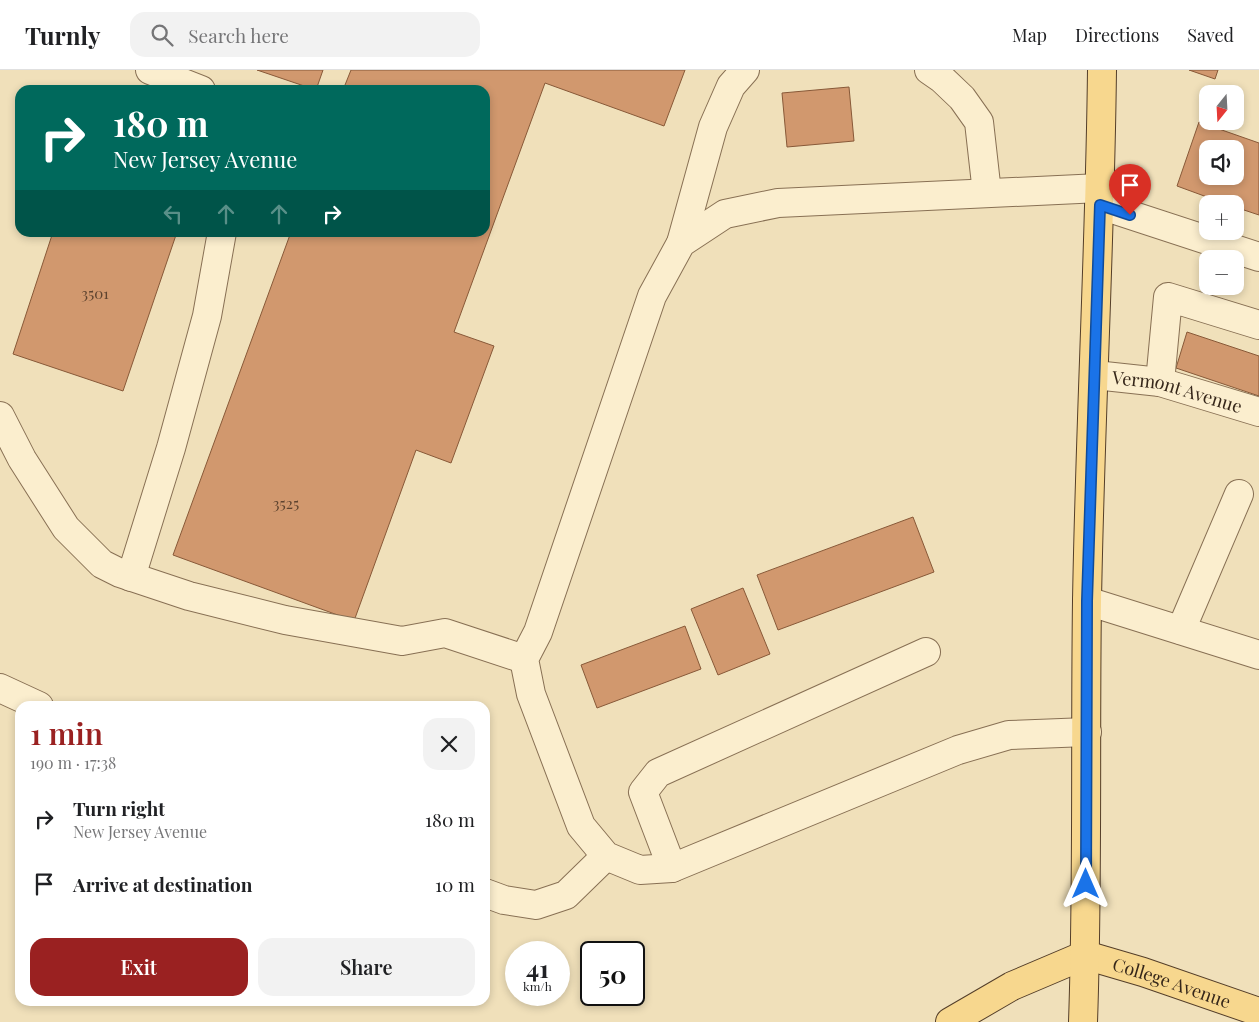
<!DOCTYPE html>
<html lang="en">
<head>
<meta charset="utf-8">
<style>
	body { margin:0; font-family:"Playfair Display",serif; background:#f2f2f2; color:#202124; height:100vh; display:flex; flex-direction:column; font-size:19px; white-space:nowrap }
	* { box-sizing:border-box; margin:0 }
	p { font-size:16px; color:#757577 }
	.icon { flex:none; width:28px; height:28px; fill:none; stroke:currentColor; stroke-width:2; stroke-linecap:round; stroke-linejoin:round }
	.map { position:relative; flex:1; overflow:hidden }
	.side { position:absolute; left:15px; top:631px; width:475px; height:305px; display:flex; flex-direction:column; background:#fff; border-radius:15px; box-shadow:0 2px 8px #0003 }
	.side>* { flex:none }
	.hud { position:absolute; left:15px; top:15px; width:475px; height:152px; border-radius:15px; box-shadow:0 2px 8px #0003; background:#00695c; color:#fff; overflow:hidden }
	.needle { width:32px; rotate:198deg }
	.controls { position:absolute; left:1199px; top:15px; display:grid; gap:10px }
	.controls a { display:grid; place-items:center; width:45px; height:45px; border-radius:10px; background:#fff; box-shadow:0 2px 8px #0003; font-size:25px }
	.speed { position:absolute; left:505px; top:871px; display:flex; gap:10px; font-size:25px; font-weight:700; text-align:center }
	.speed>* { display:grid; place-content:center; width:65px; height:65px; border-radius:50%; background:#fff; box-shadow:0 2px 8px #0003; line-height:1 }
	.speed small { font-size:12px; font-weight:400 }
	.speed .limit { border:2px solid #111; border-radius:8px; background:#fff; color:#111 }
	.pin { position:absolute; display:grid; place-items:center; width:42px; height:42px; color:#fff; margin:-51px -21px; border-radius:50% 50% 50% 0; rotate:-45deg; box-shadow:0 0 5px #0007 }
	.pin .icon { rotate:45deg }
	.me { position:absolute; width:55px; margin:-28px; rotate:0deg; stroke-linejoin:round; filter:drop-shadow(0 0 4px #0008) }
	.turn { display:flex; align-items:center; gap:18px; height:105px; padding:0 15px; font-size:22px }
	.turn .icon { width:65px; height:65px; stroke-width:2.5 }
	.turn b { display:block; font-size:35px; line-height:42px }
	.lanes { display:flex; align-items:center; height:48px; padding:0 15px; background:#0003; justify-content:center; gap:25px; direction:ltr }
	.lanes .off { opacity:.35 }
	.round { display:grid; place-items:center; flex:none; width:52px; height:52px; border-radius:15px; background:#f2f2f2 }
	.head { display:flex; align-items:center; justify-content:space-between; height:85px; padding:0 15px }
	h1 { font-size:30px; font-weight:600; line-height:38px; color:#9a2121 }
	.primary-button { display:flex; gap:10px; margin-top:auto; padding:10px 15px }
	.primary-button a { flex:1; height:58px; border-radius:15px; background:#9a2121; color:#fff; font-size:20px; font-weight:600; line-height:58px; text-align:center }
	.primary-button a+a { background:#f2f2f2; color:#202124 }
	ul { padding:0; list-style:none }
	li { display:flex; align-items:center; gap:15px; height:65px; padding:0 15px }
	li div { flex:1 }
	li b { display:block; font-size:19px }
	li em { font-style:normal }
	header { display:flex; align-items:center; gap:30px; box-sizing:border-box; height:70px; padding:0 25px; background:#fff; border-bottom:1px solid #e0e0e0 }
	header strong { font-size:24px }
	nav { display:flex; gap:28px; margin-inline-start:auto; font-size:18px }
	.search { width:350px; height:45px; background:#f2f2f2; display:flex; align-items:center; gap:12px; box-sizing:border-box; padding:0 18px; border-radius:15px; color:#757577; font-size:19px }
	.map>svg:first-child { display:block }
	.building { fill:#d1986e; stroke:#885938; fill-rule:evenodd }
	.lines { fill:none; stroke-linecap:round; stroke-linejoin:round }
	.minor-casing { stroke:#887054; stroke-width:30 }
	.major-casing { stroke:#543e29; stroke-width:30 }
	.minor { stroke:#fbeece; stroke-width:28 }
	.major { stroke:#f7d78e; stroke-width:28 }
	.route-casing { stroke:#114b97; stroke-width:12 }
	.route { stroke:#1a73e8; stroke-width:9 }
	.labels { text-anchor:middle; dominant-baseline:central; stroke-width:5; stroke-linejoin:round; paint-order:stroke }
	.number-label { font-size:15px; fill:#5d432f }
	.street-label { font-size:18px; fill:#36271a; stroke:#f7eaca }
</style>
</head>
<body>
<header>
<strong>Turnly</strong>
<div class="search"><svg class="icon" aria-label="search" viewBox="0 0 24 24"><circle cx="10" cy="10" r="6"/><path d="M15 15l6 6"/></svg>Search here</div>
<nav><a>Map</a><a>Directions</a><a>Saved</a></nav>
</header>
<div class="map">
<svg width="1259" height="952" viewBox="0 0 1259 952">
	<rect width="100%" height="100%" fill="#f0e0ba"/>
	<g class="building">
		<path d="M 257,0 L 323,0 L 316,20 Z"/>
		<path d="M 351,0 L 685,0 L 664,56 L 545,13 L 454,262 L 494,276 L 451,393 L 416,380 L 354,551 L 173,485 L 291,162 L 485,162 L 485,20 L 343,20 Z"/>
		<path d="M 1189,0 L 1218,0 L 1215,9 Z"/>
		<path d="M 849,17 L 854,71 L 787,77 L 782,23 Z"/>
		<path d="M 1199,52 L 1259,73 L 1259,145 L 1235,137 L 1235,134 L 1226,134 L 1177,116 ZM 1208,79 L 1235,79 L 1235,106 L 1208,106 Z"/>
		<path d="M 53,162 L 177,162 L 123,321 L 13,284 Z"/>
		<path d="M 1187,262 L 1259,286 L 1259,326 L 1176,298 Z"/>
		<path d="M 913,447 L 934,502 L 778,560 L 757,505 Z"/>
		<path d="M 743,518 L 770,584 L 718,605 L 691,539 Z"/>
		<path d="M 685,556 L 701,599 L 597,638 L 581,595 Z"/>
	</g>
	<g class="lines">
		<g class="minor-casing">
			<g id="minor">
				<path d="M 150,0 L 201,20"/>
				<path d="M 929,0 L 942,9 L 962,28 L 979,52 L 987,123"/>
				<path d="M 1100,135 L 1259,187"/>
				<path d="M 681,173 L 713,57 L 731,16 L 745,0"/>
				<path id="s1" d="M 1095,305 L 1160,312 L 1259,342"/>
				<path d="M 1160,312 L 1168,227 L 1259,255"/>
				<path d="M 0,346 L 22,389 L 66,458 L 102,494 L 120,503 L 189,526 L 285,550 L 402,571 L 445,563 L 524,589"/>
				<path d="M 131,507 L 171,378 L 207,246 L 222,162"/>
				<path d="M 1087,531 L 1259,585"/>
				<path d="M 1181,560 L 1239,424"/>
				<path d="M 0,618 L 39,636"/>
				<path d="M 1087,662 L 1009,665 L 958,680 L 672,798 L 640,800 L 606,786 L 581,756 L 531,624 L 524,589 L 538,562 L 652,226 L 681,173 L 725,144 L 778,133 L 1100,118"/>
				<path d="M 672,798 L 643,722 L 658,703 L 926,582"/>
				<path d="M 485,823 L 504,830 L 536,835 L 566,825 L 606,786"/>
			</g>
		</g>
		<g class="major-casing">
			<g id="major">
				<path id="s2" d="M 950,952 L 1012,916 L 1085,885 L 1143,902 L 1259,942"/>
				<path d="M 1083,952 C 1088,812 1085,671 1087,531 C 1090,354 1100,177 1102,0"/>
			</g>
		</g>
		<use href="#minor" class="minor"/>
		<use href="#major" class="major"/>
	</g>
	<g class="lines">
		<g class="route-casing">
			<path id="route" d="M 1086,814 L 1087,531 L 1100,135 L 1130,145"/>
		</g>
		<use href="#route" class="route"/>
	</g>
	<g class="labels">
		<g class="number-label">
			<text x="95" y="223">3501</text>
			<text x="286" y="433">3525</text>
		</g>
		<g class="street-label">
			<text stroke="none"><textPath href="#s1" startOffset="84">Vermont Avenue</textPath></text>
			<text stroke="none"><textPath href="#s2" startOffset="242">College Avenue</textPath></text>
		</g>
	</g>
</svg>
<div class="controls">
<a><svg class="needle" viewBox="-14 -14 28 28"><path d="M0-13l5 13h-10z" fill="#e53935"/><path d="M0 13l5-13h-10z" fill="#757577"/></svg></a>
<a><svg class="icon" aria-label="sound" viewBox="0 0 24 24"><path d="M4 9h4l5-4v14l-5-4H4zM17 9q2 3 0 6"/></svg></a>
<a>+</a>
<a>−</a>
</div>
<div class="speed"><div>41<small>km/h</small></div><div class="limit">50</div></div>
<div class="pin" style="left:1130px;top:145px;background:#d93025"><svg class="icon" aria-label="arrive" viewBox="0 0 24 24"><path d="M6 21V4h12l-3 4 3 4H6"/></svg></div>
<svg class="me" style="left:1086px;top:814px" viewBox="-20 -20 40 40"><path d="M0-17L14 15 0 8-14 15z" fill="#1a73e8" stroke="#fff" stroke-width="4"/></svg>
<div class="hud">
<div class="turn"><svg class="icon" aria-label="right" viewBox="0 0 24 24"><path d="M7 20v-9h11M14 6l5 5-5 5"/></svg><div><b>180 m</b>New Jersey Avenue</div></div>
<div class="lanes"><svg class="icon off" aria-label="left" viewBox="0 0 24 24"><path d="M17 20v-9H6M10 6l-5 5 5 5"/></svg><svg class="icon off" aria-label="ahead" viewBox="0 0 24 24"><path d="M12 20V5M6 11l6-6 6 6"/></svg><svg class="icon off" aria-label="ahead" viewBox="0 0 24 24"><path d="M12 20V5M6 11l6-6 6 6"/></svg><svg class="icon" aria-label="right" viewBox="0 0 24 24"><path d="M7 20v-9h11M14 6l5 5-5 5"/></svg></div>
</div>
<section class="side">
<div class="head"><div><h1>1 min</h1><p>190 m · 17:38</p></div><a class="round"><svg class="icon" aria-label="close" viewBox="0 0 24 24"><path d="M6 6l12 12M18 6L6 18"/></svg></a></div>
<ul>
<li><svg class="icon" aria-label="right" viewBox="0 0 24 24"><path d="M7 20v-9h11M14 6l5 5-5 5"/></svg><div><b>Turn right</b><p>New Jersey Avenue</p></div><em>180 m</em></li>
<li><svg class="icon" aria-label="arrive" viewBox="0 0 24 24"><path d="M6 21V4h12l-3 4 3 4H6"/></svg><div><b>Arrive at destination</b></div><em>10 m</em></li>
</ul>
<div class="primary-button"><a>Exit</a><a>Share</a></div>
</section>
</div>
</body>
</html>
